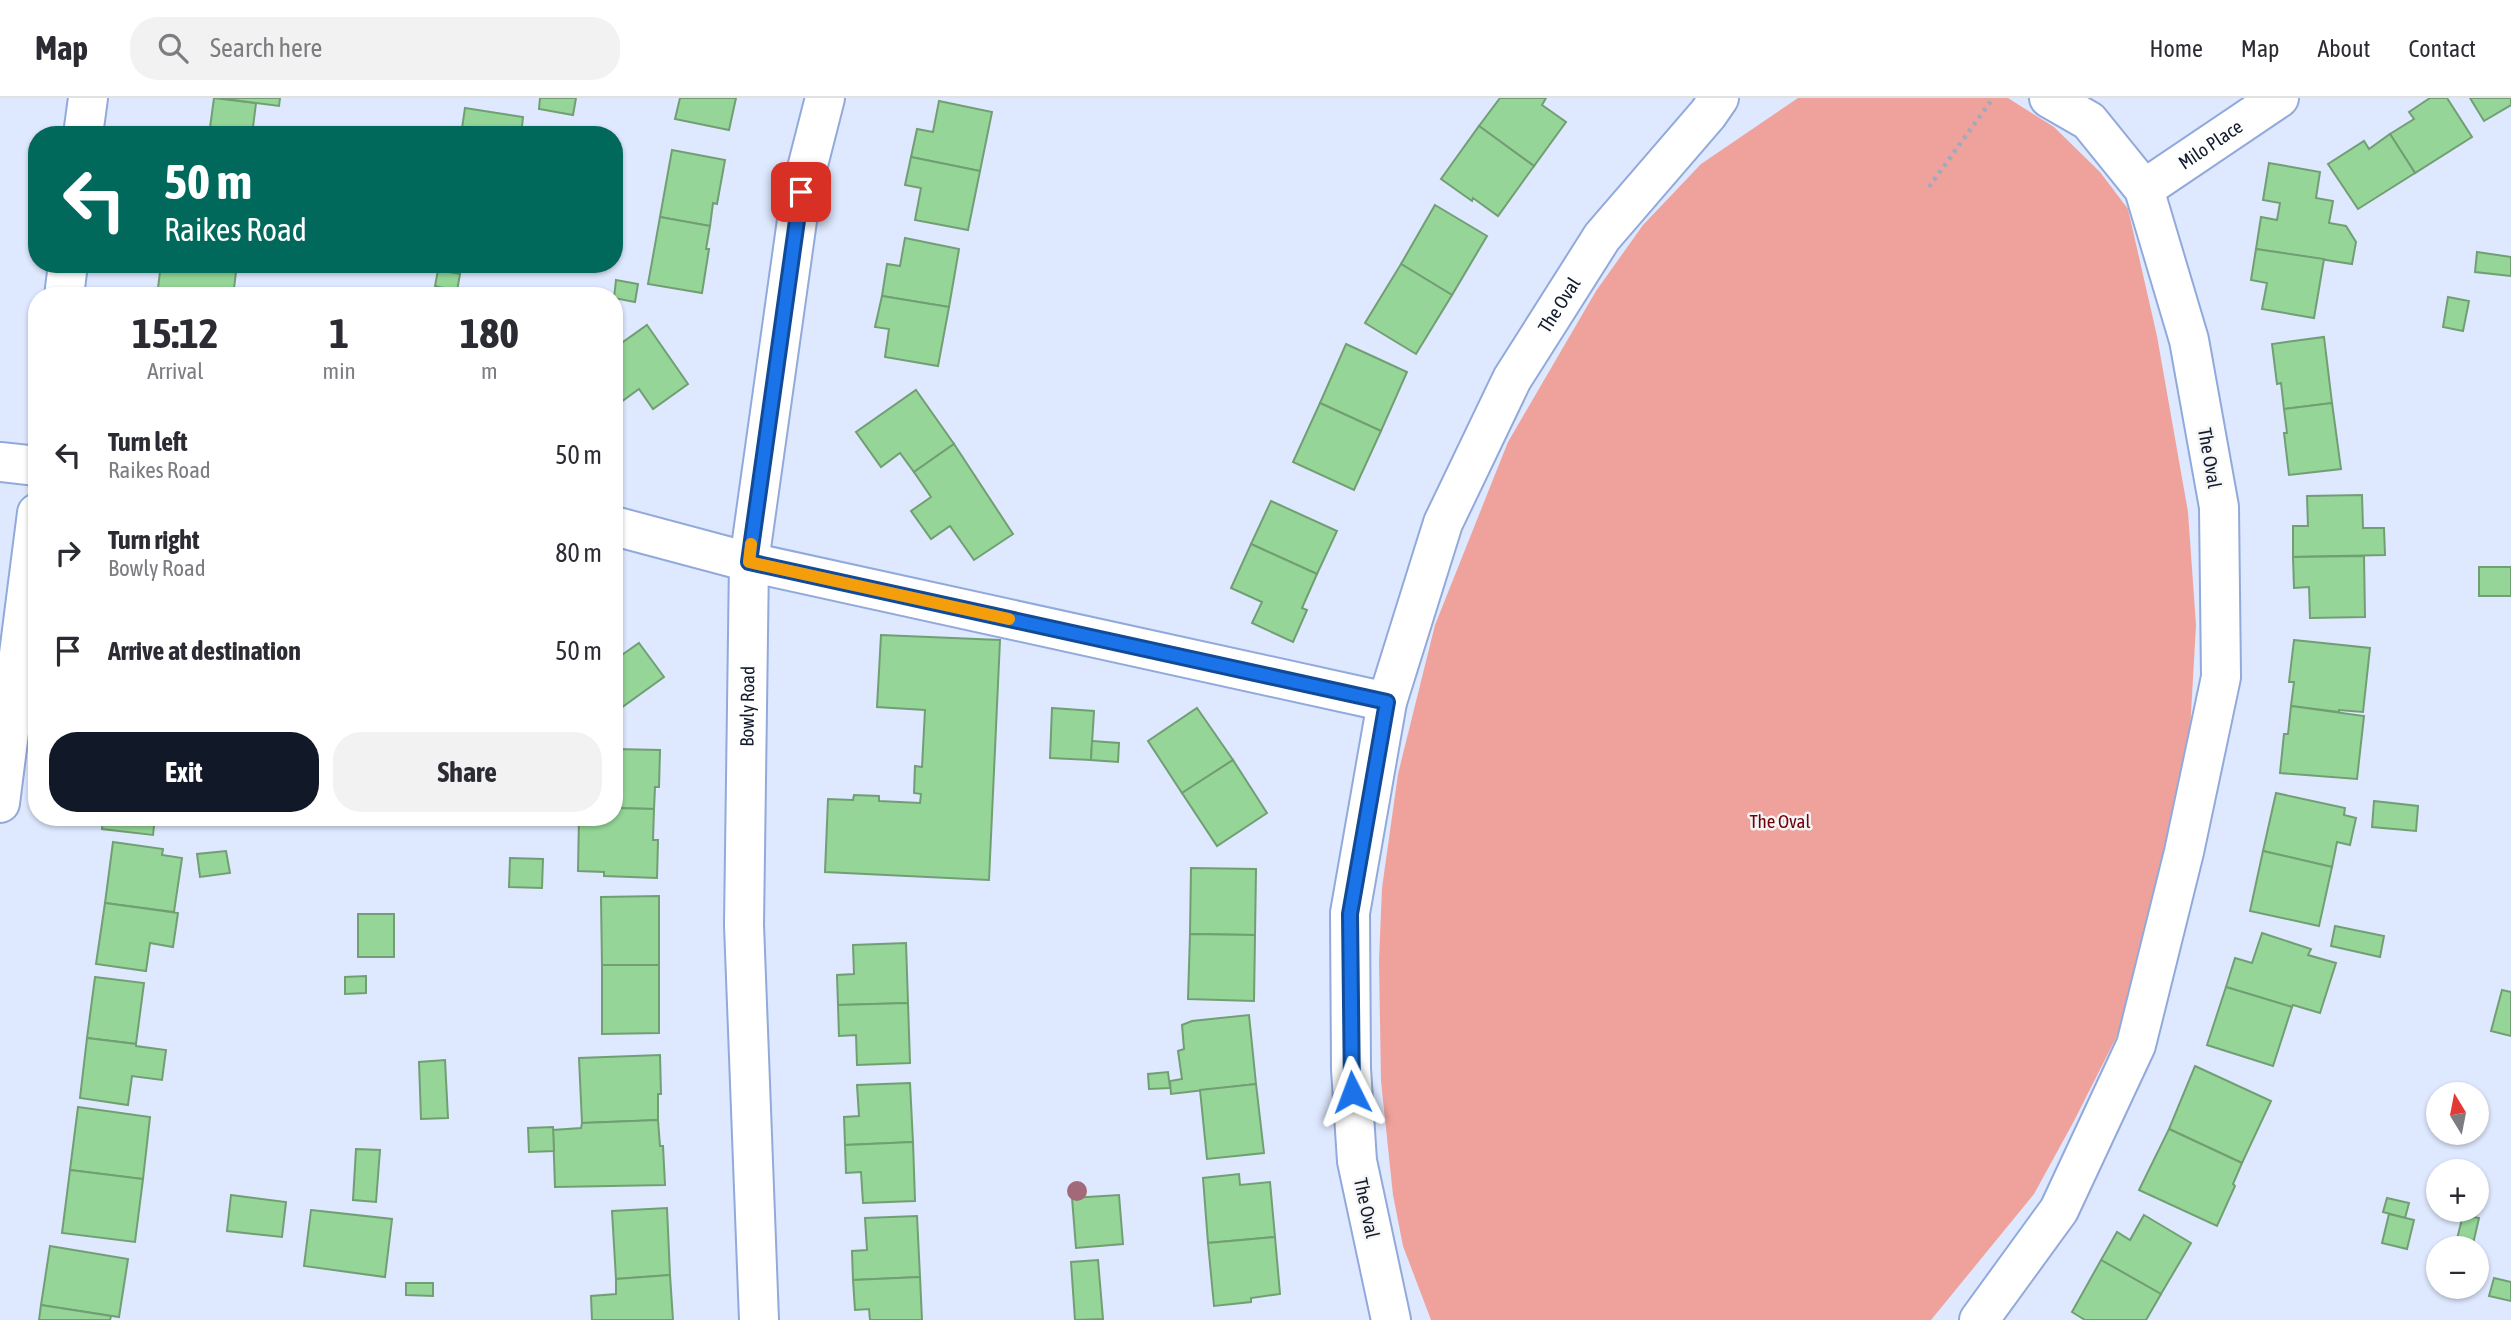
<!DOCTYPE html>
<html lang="en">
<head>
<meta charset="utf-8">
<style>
	body { margin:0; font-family:"Asap Condensed",sans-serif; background:#f2f2f3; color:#2b2b33; height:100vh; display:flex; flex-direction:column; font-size:26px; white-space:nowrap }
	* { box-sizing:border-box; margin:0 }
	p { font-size:23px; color:#7c7c81 }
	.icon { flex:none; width:38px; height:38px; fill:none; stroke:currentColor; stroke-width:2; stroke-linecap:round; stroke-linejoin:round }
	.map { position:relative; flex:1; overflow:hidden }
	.drawer { position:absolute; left:28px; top:189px; width:595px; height:539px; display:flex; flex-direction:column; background:#fff; border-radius:28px; box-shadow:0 2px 5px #0004 }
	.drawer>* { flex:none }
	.top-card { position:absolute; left:28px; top:28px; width:595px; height:147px; border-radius:28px; box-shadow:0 2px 5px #0004; background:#00695c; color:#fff; overflow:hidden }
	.needle { width:46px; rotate:350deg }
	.tools { position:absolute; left:2426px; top:984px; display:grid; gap:14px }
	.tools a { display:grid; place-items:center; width:63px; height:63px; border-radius:50%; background:#fff; box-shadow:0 2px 5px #0004; font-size:35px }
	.pin { position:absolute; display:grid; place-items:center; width:60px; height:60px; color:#fff; margin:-30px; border-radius:14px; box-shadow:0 4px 10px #0006 }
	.me { position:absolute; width:77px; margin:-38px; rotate:357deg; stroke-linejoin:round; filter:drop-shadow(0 0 5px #0008) }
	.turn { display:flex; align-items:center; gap:24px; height:147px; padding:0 21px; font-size:32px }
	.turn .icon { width:91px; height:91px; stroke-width:2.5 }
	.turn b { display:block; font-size:49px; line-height:60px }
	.eta { display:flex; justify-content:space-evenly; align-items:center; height:119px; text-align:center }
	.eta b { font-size:42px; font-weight:700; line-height:49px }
	.cta { display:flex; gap:14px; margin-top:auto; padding:14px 21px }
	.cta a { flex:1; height:80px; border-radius:28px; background:#111827; color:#fff; font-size:28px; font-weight:700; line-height:80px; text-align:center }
	.cta a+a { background:#f2f2f3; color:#2b2b33 }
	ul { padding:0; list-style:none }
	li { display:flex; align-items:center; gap:21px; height:98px; padding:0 21px }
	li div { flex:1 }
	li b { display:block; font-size:26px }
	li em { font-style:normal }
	header { display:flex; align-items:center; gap:42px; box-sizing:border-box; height:98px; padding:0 35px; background:#fff; border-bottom:2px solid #e1e1e2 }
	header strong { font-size:33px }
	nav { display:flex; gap:38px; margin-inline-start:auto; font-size:24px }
	.search { width:490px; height:63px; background:#f2f2f3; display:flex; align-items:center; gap:18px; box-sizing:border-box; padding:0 24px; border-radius:28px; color:#7c7c81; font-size:26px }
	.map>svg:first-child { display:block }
	.green { fill:#eea29b }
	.building { fill:#95d698; stroke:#729e74; stroke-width:2 }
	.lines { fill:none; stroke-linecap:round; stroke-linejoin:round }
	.minor-casing { stroke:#92a9db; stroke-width:42 }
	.path { stroke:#a0aabf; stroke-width:4.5; stroke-dasharray:3.5 5; stroke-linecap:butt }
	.minor { stroke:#fff; stroke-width:38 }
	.tree { fill:#a26a79 }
	.route-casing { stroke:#114b97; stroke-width:18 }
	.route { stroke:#1a73e8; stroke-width:12 }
	.slow { stroke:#f59e0b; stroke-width:12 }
	.labels { text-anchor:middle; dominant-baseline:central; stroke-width:5; stroke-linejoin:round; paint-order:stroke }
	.street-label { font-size:19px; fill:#131b2e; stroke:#f5f5f5 }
	.park-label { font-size:19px; fill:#70020c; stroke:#f5f5f5 }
</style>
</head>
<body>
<header>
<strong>Map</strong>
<div class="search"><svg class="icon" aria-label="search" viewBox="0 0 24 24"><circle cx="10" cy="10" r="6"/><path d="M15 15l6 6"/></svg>Search here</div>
<nav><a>Home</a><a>Map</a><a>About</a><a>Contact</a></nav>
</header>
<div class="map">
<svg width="2511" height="1222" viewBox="0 0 2511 1222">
	<rect width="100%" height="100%" fill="#dee8fe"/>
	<path class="green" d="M 1798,0 L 2008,0 L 2054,29 L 2100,74 L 2128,111 L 2157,238 L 2188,414 L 2196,527 L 2190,633 L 2152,816 L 2122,928 L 2074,1023 L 2034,1096 L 1931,1222 L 1431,1222 L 1403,1148 L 1393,1097 L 1381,983 L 1379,863 L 1382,790 L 1398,676 L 1435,527 L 1508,344 L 1596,193 L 1643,127 L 1701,66 Z"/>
	<g class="building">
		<path d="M 214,0 L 256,5 L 252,37 L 209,37 Z"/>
		<path d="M 218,0 L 280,0 L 279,8 Z"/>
		<path d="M 540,0 L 576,0 L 573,17 L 539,11 Z"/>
		<path d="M 680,0 L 736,0 L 729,32 L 675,21 Z"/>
		<path d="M 1500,0 L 1546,0 L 1542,7 L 1566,24 L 1534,68 L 1479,28 Z"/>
		<path d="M 2430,0 L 2447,0 L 2472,39 L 2415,75 L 2390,36 L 2414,21 L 2409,14 Z"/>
		<path d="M 2470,0 L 2511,0 L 2511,7 L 2484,23 Z"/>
		<path d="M 939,3 L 992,14 L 980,73 L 911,59 L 917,31 L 933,34 Z"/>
		<path d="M 465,10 L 523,19 L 521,37 L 461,37 Z"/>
		<path d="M 1479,28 L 1534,68 L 1498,118 L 1473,100 L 1472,103 L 1441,81 Z"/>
		<path d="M 2390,36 L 2415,75 L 2358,111 L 2328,66 L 2364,43 L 2369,51 Z"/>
		<path d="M 672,52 L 725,62 L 717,106 L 713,105 L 710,128 L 660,119 Z"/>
		<path d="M 911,59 L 980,73 L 968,132 L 915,122 L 921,90 L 905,87 Z"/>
		<path d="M 2269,65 L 2320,74 L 2316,100 L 2333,103 L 2329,125 L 2346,128 L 2356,144 L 2352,166 L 2256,151 L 2261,119 L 2277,122 L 2280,105 L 2263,102 Z"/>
		<path d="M 1435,107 L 1487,138 L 1452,197 L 1401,166 Z"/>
		<path d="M 660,119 L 710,128 L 706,151 L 709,151 L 702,195 L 648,186 Z"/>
		<path d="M 905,140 L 959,151 L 949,209 L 882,198 L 887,166 L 900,168 Z"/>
		<path d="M 2256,151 L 2324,161 L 2314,220 L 2262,211 L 2267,185 L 2251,182 Z"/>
		<path d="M 2477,154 L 2511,159 L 2511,178 L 2475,174 Z"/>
		<path d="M 161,166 L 237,166 L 233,198 L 157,198 Z"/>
		<path d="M 1401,166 L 1452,197 L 1416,256 L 1365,225 Z"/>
		<path d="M 438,172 L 460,176 L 457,193 L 435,188 Z"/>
		<path d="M 616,182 L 638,186 L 635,204 L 614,200 Z"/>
		<path d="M 882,198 L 949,209 L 938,268 L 885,259 L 889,231 L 875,229 Z"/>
		<path d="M 2448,199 L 2469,203 L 2463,233 L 2443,229 Z"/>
		<path d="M 647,227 L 688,286 L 653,311 L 639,291 L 621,304 L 614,294 L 614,238 L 620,246 Z"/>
		<path d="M 2324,239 L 2332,305 L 2284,311 L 2281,285 L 2277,286 L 2272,246 Z"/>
		<path d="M 1346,246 L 1407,274 L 1381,333 L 1320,305 Z"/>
		<path d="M 916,292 L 954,346 L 914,374 L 900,355 L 881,369 L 856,334 Z"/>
		<path d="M 1320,305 L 1381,333 L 1354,392 L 1293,364 Z"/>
		<path d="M 2332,305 L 2341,371 L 2289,377 L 2284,335 L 2287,335 L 2284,311 Z"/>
		<path d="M 954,346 L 1013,436 L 974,462 L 950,428 L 931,441 L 911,413 L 931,399 L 914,374 Z"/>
		<path d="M 2362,397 L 2363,430 L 2384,430 L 2385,457 L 2293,459 L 2293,428 L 2308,428 L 2307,398 Z"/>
		<path d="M 1271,403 L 1337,433 L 1317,476 L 1251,446 Z"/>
		<path d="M 1251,446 L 1317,476 L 1302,510 L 1307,512 L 1293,544 L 1252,525 L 1262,504 L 1231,490 Z"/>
		<path d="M 2364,458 L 2365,519 L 2310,520 L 2309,489 L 2294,490 L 2293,459 Z"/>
		<rect x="2479" y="469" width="32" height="29"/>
		<path d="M 881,537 L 1000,542 L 989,782 L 825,774 L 828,701 L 853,702 L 854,697 L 879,698 L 879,703 L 920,705 L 921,696 L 914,695 L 915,668 L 922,669 L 925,612 L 877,609 Z"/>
		<path d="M 2294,542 L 2370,550 L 2363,614 L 2339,612 L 2339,614 L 2291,608 L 2294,584 L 2289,584 Z"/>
		<path d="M 639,545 L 664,579 L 614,615 L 614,553 L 619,559 Z"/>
		<path d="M 2291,608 L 2364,618 L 2357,681 L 2280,675 L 2284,636 L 2288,636 Z"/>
		<path d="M 1052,610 L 1094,613 L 1091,662 L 1050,660 Z"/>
		<path d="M 1197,610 L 1233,662 L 1182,695 L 1148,643 Z"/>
		<path d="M 1092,643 L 1119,645 L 1118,664 L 1091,662 Z"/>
		<path d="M 614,651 L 660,652 L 659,689 L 655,689 L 654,711 L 614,710 Z"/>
		<path d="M 1233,662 L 1267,715 L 1217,748 L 1182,695 Z"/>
		<path d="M 2276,695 L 2345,710 L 2344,717 L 2356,720 L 2350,747 L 2337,744 L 2332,769 L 2263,753 Z"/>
		<path d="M 2374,703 L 2418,708 L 2416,733 L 2372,729 Z"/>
		<path d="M 614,710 L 654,711 L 653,742 L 658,742 L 657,780 L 604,778 L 604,774 L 578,773 L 579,719 L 614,719 Z"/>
		<path d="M 103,719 L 155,719 L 153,737 L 102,731 Z"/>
		<path d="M 113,744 L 163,751 L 162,757 L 182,760 L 174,814 L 105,805 Z"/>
		<path d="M 226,753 L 230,775 L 200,779 L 197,756 Z"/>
		<path d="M 2263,753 L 2332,769 L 2319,828 L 2250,813 Z"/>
		<path d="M 510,760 L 543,761 L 542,790 L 509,789 Z"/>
		<path d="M 1191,770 L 1256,771 L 1255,837 L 1190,836 Z"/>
		<path d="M 659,798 L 659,867 L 602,867 L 601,799 Z"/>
		<path d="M 105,805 L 178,815 L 173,849 L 150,845 L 146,873 L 96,866 Z"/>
		<rect x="358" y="816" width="36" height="43"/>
		<path d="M 2335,828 L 2384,838 L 2380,859 L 2331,848 Z"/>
		<path d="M 2262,835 L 2311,851 L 2308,857 L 2336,865 L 2320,915 L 2293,907 L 2292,909 L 2226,889 L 2235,860 L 2252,865 Z"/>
		<path d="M 1190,836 L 1255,837 L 1254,903 L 1188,901 Z"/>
		<path d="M 906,845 L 908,905 L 838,907 L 837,877 L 854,876 L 853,847 Z"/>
		<path d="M 602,867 L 659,867 L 659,935 L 602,936 Z"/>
		<path d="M 366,878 L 366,895 L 345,896 L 345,879 Z"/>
		<path d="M 95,879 L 144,885 L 136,946 L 87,940 Z"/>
		<path d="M 2226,889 L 2292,909 L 2273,968 L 2207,947 Z"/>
		<path d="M 2502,892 L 2511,894 L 2511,938 L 2491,933 Z"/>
		<path d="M 908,905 L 910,965 L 857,967 L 856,937 L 839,938 L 838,907 Z"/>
		<path d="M 1249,917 L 1256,986 L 1171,996 L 1170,983 L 1182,981 L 1178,953 L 1184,951 L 1182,927 L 1192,923 Z"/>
		<path d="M 87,940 L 136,946 L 136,948 L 166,952 L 162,982 L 132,978 L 128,1007 L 80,1000 Z"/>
		<path d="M 660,957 L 661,996 L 658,996 L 658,1022 L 582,1025 L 579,960 Z"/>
		<path d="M 445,962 L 448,1020 L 421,1021 L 419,964 Z"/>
		<path d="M 2195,968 L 2271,1003 L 2242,1065 L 2169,1031 Z"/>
		<path d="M 1168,974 L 1170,990 L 1149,991 L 1148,976 Z"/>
		<path d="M 910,985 L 913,1044 L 845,1047 L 844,1019 L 859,1018 L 857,987 Z"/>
		<path d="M 1256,986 L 1264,1055 L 1207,1061 L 1200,992 Z"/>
		<path d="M 78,1009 L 150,1019 L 143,1081 L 70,1072 Z"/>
		<path d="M 658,1022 L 660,1048 L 663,1048 L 665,1087 L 555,1089 L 553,1032 L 581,1030 L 582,1025 Z"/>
		<path d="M 553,1029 L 554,1053 L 529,1054 L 528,1030 Z"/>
		<path d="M 2169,1031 L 2242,1065 L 2233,1086 L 2235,1088 L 2217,1128 L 2139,1092 Z"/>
		<path d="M 913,1044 L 915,1103 L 863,1105 L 861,1074 L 846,1075 L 845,1047 Z"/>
		<path d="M 356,1051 L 380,1052 L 376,1104 L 353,1102 Z"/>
		<path d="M 70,1072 L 143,1081 L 135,1144 L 62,1135 Z"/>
		<path d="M 1239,1076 L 1240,1087 L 1270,1084 L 1275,1139 L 1208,1145 L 1203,1080 Z"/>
		<path d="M 231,1097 L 286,1104 L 282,1139 L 227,1133 Z"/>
		<path d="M 1119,1097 L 1123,1146 L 1076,1150 L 1072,1100 Z"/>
		<path d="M 2387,1100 L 2409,1105 L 2405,1120 L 2383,1114 Z"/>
		<path d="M 667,1110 L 670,1177 L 616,1181 L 612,1113 Z"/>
		<path d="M 311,1112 L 392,1121 L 385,1179 L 304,1168 Z"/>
		<path d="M 2389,1116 L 2414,1122 L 2407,1151 L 2382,1145 Z"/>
		<path d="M 2144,1117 L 2191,1145 L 2161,1196 L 2101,1162 L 2117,1134 L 2130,1142 Z"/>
		<path d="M 2463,1117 L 2479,1120 L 2473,1146 L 2457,1141 Z"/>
		<path d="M 917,1118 L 920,1179 L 853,1182 L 852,1153 L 867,1152 L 865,1120 Z"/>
		<path d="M 1275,1139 L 1280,1196 L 1251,1200 L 1251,1204 L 1214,1208 L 1208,1145 Z"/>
		<path d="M 50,1148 L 128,1161 L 119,1219 L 41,1207 Z"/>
		<path d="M 1098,1162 L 1103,1221 L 1075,1222 L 1071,1164 Z"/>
		<path d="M 2101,1162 L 2161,1196 L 2146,1222 L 2085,1222 L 2072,1214 Z"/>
		<path d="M 670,1177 L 673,1222 L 592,1222 L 591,1198 L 616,1196 L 616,1181 Z"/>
		<path d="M 920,1179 L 922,1222 L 870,1222 L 869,1211 L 855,1212 L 853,1182 Z"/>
		<path d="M 2494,1180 L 2511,1184 L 2511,1203 L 2489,1198 Z"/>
		<path d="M 406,1185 L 433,1185 L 433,1198 L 406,1197 Z"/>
		<path d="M 41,1207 L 111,1218 L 110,1222 L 39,1222 Z"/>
	</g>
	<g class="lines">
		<g class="minor-casing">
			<g id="minor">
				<path d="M 83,37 L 88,0"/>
				<path id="s1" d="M 2144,91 L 2279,0"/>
				<path d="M 64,198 L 68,166"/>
				<path d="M 0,364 L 37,368"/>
				<path d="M 614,428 L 749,464 L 1387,604"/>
				<path d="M 0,705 L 37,415"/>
				<path id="s2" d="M 759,1222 L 744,827 L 749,464 L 801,94 L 825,0"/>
				<path id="s3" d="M 1391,1222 L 1357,1063 L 1351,971 L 1350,815 L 1387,604 L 1443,425 L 1512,281 L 1602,139 L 1708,16 L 1719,0"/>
				<path d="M 1979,1222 L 2059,1112 L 2136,947 L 2184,754 L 2221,579 L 2219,409 L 2189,242 L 2144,91 L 2089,23 L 2049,0"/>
			</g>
		</g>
		<path class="path" d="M 1929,89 L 1993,0"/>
		<use href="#minor" class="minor"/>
	</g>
	<circle class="tree" cx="1077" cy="1093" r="10"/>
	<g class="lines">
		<g class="route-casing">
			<path id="route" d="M 801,94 L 749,464 L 1387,604 L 1350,816 L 1352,994"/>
		</g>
		<use href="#route" class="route"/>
		<path class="slow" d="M 751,446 L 749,464 L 1009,521"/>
	</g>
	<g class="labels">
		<g class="street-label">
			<text stroke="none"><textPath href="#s1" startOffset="80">Milo Place</textPath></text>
			<text stroke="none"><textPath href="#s3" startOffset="1060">The Oval</textPath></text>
			<text transform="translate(2210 360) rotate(80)">The Oval</text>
			<text stroke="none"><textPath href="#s2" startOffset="614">Bowly Road</textPath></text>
			<text transform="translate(1367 1110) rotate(78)">The Oval</text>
		</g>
		<g class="park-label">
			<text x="1780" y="723">The Oval</text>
		</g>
	</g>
</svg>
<div class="tools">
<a><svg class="needle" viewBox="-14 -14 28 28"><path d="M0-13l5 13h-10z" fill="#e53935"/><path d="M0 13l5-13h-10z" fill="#7c7c81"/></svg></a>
<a>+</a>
<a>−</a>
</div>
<div class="pin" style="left:801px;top:94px;background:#d93025"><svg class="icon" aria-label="arrive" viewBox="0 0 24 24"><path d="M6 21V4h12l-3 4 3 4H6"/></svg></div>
<svg class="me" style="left:1352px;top:994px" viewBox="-20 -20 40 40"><path d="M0-17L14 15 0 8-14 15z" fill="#1a73e8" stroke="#fff" stroke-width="4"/></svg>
<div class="top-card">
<div class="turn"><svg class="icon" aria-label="left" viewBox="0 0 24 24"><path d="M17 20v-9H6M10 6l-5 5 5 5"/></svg><div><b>50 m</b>Raikes Road</div></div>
</div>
<section class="drawer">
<div class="eta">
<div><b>15:12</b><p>Arrival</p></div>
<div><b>1</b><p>min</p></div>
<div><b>180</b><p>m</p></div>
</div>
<ul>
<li><svg class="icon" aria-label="left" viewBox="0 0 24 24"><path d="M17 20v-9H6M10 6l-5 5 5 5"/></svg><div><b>Turn left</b><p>Raikes Road</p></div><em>50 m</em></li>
<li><svg class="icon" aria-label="right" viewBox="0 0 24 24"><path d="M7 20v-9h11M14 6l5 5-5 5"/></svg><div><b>Turn right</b><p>Bowly Road</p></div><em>80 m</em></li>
<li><svg class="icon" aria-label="arrive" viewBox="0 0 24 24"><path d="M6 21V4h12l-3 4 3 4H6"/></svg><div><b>Arrive at destination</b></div><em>50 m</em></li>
</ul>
<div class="cta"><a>Exit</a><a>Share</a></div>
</section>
</div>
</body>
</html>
